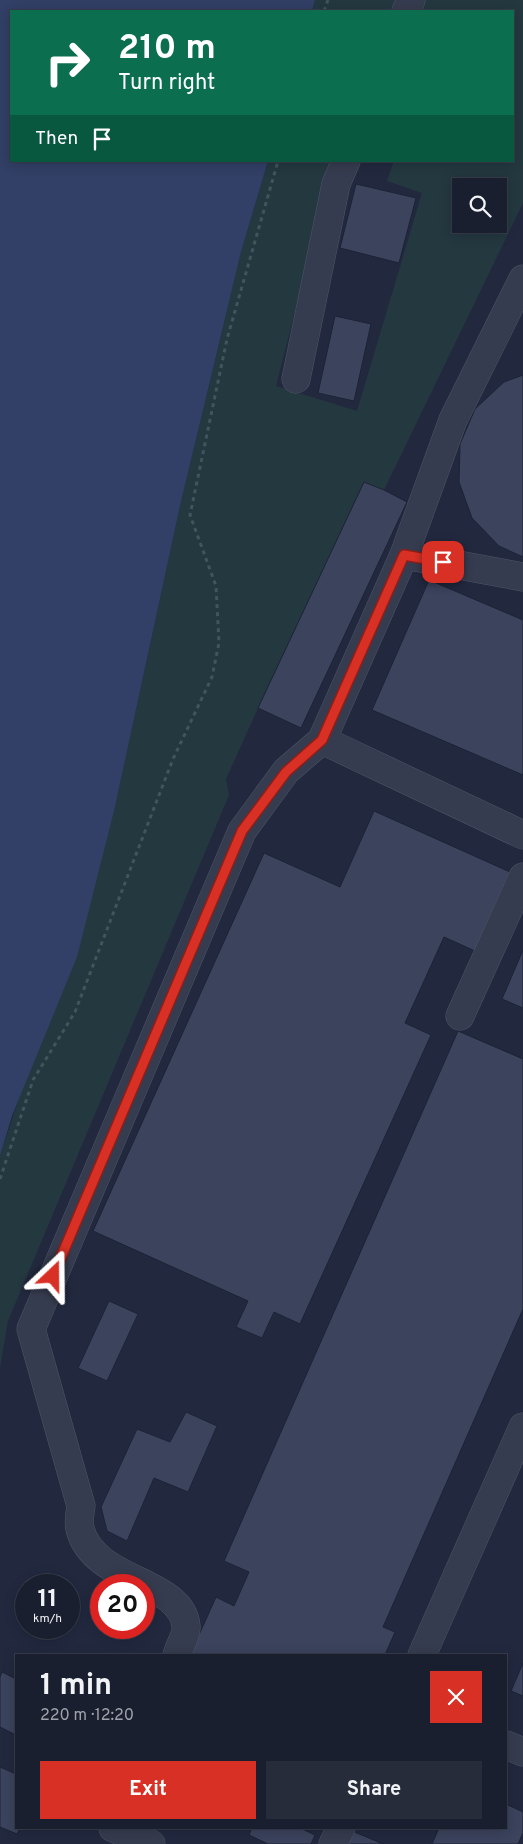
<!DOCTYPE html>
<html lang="en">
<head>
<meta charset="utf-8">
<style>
	body { margin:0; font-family:Overpass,sans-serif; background:#272c3b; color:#f1f3f6; height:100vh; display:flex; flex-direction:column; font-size:19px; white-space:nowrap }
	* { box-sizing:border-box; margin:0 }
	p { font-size:16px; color:#9fa2aa }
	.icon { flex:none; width:28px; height:28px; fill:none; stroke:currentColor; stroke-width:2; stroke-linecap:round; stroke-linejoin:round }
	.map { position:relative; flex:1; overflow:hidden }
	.sheet { position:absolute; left:15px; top:1654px; width:492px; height:175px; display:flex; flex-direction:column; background:#1a1f2f; border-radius:0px; box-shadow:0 2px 12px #0003,0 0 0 1px #383d4b }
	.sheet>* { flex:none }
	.guide { position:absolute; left:10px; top:10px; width:504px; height:152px; border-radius:0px; box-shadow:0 2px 12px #0003,0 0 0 1px #383d4b; background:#0b6e4f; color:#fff; overflow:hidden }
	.tools { position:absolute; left:452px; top:178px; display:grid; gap:10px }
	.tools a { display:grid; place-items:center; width:55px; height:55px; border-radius:0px; background:#1a1f2f; box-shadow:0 2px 12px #0003,0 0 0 1px #383d4b; font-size:25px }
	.speed { position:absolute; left:15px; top:1574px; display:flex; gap:10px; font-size:25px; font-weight:700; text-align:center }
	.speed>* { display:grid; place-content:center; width:65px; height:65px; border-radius:50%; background:#1a1f2f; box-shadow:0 2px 12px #0003,0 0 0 1px #383d4b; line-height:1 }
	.speed small { font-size:12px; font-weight:400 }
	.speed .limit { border:8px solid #d22; background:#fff; color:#111 }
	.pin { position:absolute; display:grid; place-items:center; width:42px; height:42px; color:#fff; margin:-21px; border-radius:10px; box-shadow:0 2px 8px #0006 }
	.me { position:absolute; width:55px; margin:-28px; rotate:23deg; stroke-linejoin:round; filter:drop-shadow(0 0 4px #0008) }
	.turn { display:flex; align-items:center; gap:18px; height:105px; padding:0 25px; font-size:22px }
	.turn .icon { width:65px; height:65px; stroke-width:2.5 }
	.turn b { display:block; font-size:35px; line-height:42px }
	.then { display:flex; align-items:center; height:48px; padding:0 25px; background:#0003; gap:10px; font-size:19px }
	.round { display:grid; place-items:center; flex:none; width:52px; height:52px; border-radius:0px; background:#272c3b }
	.head { display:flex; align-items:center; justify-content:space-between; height:85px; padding:0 25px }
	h1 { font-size:30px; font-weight:700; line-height:38px }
	.cta { display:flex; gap:10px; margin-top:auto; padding:10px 25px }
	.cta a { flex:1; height:58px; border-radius:0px; background:#d93025; color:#fff; font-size:20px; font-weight:700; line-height:58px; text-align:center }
	.cta a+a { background:#272c3b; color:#f1f3f6 }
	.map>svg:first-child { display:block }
	.green { fill:#243840; fill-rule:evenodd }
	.water { fill:#323f66 }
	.building { fill:#3b435d; stroke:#1d2336 }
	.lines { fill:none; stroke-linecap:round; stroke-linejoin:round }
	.minor-casing { stroke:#4e5467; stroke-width:29 }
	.path { stroke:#42555d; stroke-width:3; stroke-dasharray:4 4; stroke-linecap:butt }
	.minor { stroke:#363c4f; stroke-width:28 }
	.route-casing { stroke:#8d1f18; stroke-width:12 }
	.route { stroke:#d93025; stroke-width:9 }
</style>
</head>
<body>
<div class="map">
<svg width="523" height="1844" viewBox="0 0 523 1844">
	<rect width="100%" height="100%" fill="#22293f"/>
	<path class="green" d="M 315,0 L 523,0 L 523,203 L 384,490 L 258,708 L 226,779 L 229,795 L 8,1321 L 0,1368 L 0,1156 L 115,807 L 180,506 L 241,252 L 268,161 L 333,161 L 276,386 L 357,411 L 422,193 L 387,181 L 394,161 L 512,161 L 512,11 L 312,11 ZM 461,186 L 499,186 L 499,224 L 461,224 Z"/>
	<path class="water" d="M 0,0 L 315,0 L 312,11 L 11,11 L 11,161 L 268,161 L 241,252 L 180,506 L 115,807 L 77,957 L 12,1116 L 0,1156 Z"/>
	<g class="building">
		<path d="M 356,184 L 416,198 L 399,263 L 340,248 Z"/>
		<path d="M 335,316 L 371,324 L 354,401 L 318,393 Z"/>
		<path d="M 523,375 L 523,557 L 499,546 L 472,518 L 459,482 L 460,444 L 475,409 L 504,382 Z"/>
		<path d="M 364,482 L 384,490 L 407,502 L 301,728 L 258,708 Z"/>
		<path d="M 429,580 L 523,620 L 523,775 L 372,710 Z"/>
		<path d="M 374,811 L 510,872 L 475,951 L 444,937 L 405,1023 L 431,1035 L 300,1324 L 274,1312 L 262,1338 L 236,1327 L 248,1301 L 93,1231 L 264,853 L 340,887 Z"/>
		<path d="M 523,950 L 523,1008 L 502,999 Z"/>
		<path d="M 458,1031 L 523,1059 L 523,1309 L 383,1627 L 395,1632 L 385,1655 L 190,1655 L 216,1597 L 234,1606 L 249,1572 L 224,1561 Z"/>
		<path d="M 109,1301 L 138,1314 L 107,1381 L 78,1368 Z"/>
		<path d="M 186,1412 L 217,1426 L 188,1492 L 154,1478 L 127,1541 L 107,1531 L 101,1507 L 137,1429 L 170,1442 Z"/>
		<path d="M 523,1663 L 523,1696 L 511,1691 Z"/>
		<path d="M 2,1672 L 16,1679 L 16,1735 L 0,1727 L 0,1677 Z"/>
		<path d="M 0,1767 L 16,1774 L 16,1828 L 20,1828 L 17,1834 L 0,1827 Z"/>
		<path d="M 506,1804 L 523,1812 L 523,1833 L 518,1844 L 432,1844 L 439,1828 L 506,1828 Z"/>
		<path d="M 252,1828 L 300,1828 L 315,1835 L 311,1844 L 268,1844 L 249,1835 Z"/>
		<path d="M 350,1830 L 383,1844 L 344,1844 Z"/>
	</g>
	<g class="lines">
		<g class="minor-casing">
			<g id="minor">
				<path d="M 406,11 L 411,0"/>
				<path d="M 296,379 L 336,184 L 346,161"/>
				<path d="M 404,555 L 523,577"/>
				<path d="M 322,740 L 523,835"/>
				<path d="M 460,1016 L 523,877"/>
				<path d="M 177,1655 C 179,1647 187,1634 186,1626 C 181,1579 94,1583 80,1529 C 78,1523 80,1513 81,1506 L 31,1329 L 242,831 L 286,771 L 322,740 L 404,555 L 453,420 L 523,279"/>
				<path d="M 422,1655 L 523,1427"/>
				<path d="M 506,1745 L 523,1752"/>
				<path d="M 113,1828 L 151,1844"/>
				<path d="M 333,1844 L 341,1828"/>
			</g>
		</g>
		<g class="path">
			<path d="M 324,11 L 328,0"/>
			<path d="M 0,1179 L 33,1080 L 75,1012 L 173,759 L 212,677 L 219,643 L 216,586 L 190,515 L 227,339 L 278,161"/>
		</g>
		<use href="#minor" class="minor"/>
	</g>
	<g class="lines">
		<g class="route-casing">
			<path id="route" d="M 53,1276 L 242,831 L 286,772 L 322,740 L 404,555 L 443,562"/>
		</g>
		<use href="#route" class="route"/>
	</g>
</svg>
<div class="tools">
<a><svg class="icon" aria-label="search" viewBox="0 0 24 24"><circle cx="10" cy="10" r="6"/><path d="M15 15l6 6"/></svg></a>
</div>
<div class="speed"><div>11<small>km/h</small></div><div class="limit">20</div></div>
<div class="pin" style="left:443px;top:562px;background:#d93025"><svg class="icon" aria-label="arrive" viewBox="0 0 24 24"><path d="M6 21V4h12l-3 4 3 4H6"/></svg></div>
<svg class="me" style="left:53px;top:1276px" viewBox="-20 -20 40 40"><path d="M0-17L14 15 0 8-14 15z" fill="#d93025" stroke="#fff" stroke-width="4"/></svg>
<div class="guide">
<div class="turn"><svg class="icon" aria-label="right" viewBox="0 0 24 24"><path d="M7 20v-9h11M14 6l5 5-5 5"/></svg><div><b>210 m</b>Turn right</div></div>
<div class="then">Then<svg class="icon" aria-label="arrive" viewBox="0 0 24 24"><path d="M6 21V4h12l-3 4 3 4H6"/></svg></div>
</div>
<section class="sheet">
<div class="head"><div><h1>1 min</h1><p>220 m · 12:20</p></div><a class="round" style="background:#d93025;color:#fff"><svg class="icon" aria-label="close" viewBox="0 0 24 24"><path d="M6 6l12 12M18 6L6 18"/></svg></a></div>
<div class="cta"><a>Exit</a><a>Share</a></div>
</section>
</div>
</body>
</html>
